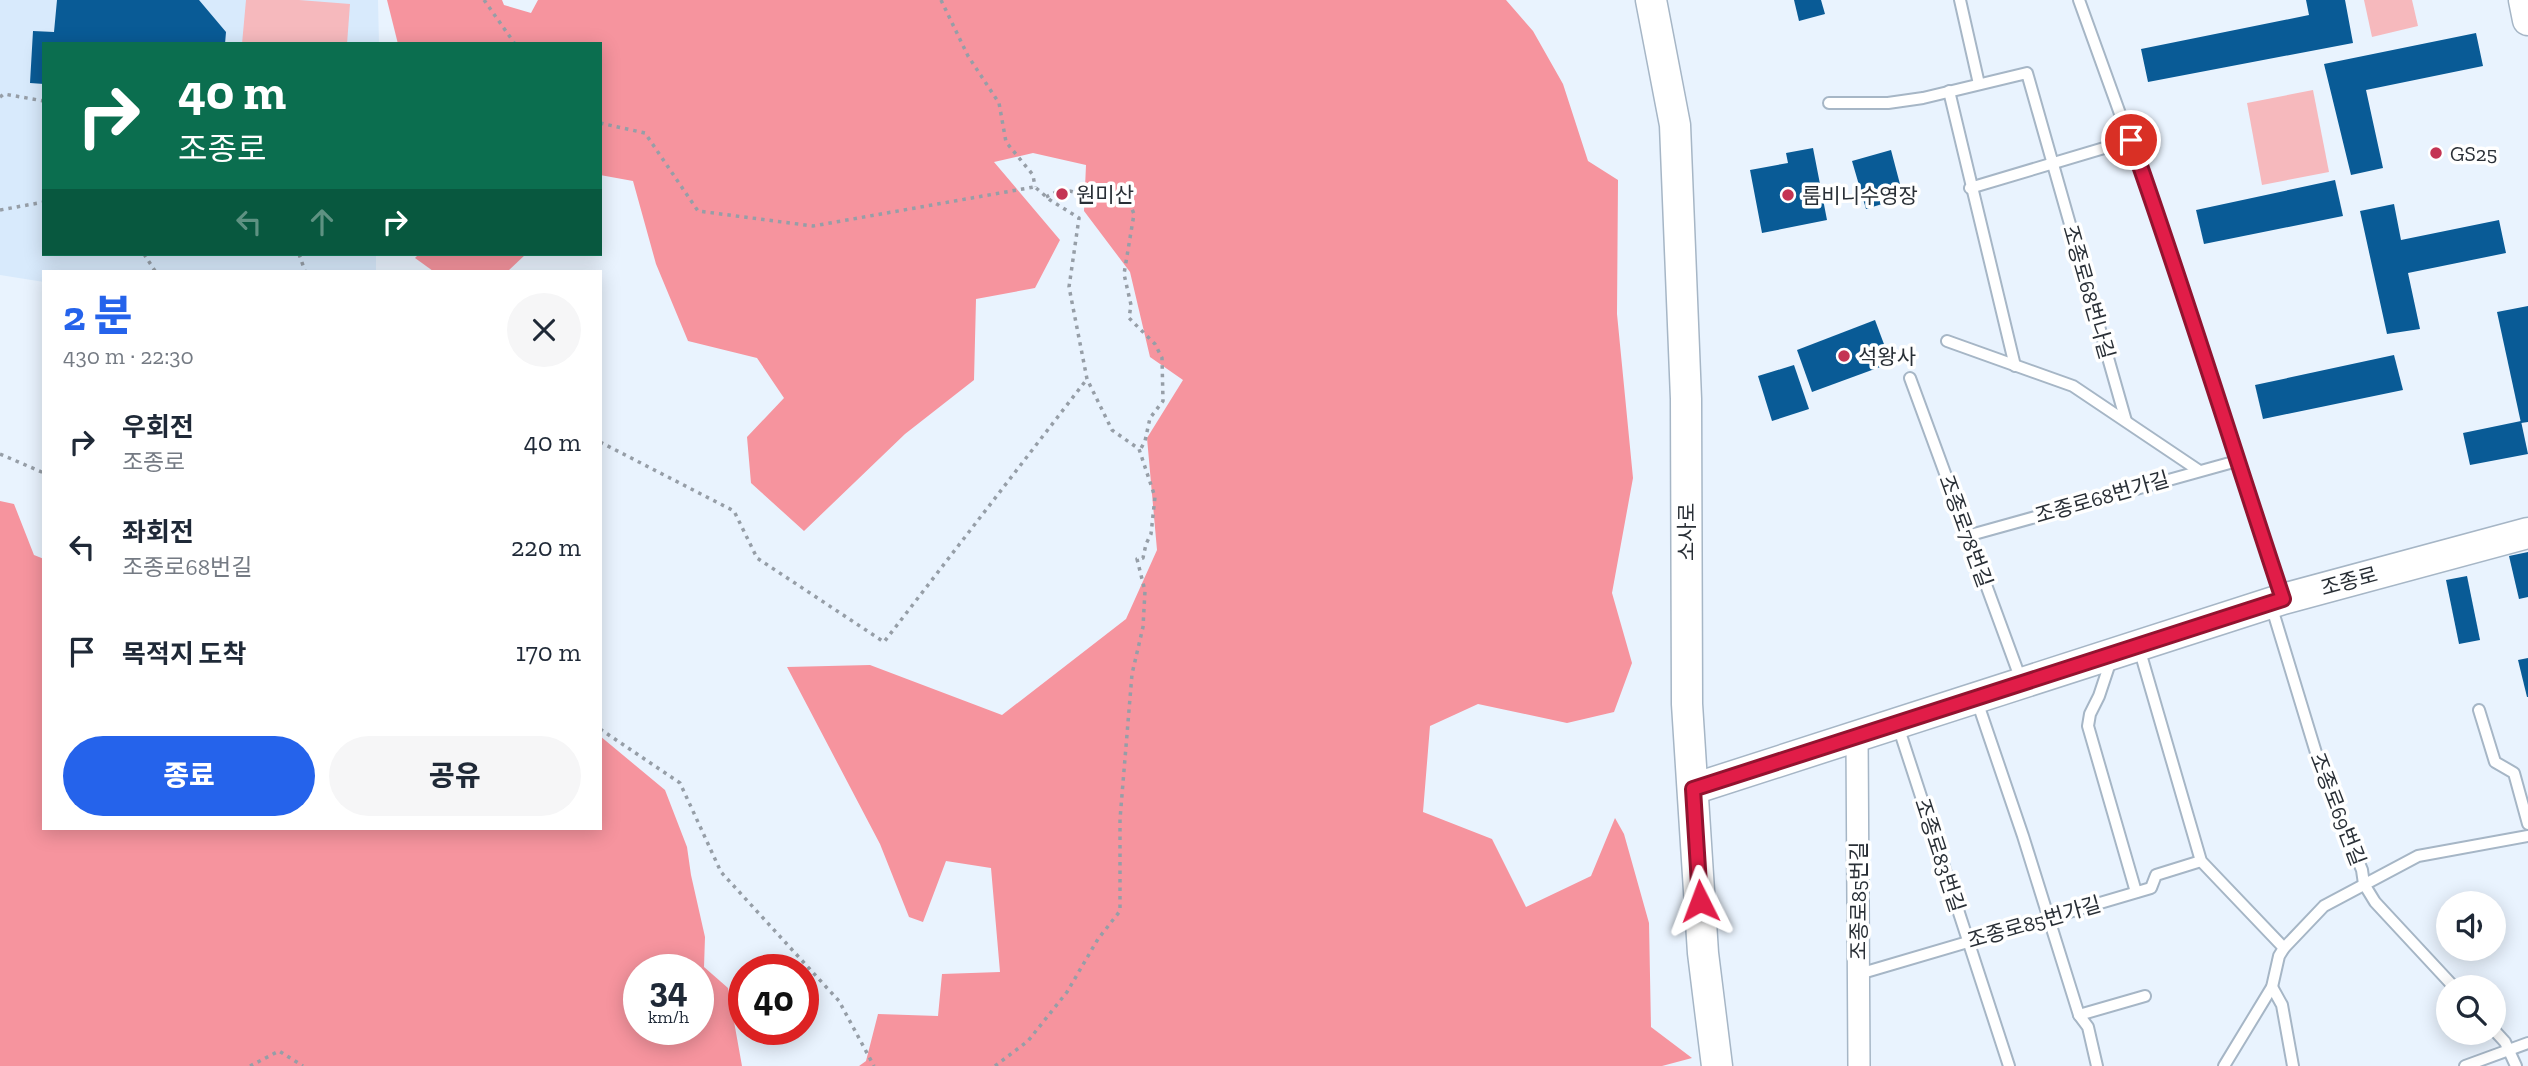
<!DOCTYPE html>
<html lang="ko">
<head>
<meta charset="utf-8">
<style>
	body { margin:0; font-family:"Zilla Slab","Noto Sans KR",serif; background:#f6f6f7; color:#1f2937; height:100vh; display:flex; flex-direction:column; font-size:26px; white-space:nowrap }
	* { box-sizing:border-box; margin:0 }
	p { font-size:23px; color:#747a83 }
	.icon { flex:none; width:38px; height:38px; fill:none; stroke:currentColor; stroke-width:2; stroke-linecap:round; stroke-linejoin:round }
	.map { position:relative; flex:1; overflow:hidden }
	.panel { position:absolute; left:42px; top:270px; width:560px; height:560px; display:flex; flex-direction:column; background:#fff; border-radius:0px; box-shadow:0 4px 18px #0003 }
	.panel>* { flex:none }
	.hud { position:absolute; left:42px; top:42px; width:560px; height:214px; border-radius:0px; box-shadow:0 4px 18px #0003; background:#0b6e4f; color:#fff; overflow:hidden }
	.tools { position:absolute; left:2436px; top:891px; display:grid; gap:14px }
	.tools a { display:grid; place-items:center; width:70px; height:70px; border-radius:50%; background:#fff; box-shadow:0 4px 18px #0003; font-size:35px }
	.speed { position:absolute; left:623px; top:954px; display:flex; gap:14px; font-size:35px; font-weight:700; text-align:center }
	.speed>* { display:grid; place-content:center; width:91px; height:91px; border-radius:50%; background:#fff; box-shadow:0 4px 18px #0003; line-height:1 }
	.speed small { font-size:18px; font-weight:400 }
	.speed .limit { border:10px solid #d22; background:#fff; color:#111 }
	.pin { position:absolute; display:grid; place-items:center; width:60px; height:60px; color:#fff; margin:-30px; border:4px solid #fff; border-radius:50%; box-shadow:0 2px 7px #0007 }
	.me { position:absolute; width:77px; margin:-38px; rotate:357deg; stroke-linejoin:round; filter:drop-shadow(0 0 5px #0008) }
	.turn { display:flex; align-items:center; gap:24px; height:147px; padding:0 21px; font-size:32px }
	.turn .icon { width:91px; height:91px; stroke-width:2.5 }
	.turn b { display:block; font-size:49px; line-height:60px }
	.lanes { display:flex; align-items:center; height:66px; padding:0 21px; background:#0003; justify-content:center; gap:35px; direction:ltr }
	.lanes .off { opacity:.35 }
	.round { display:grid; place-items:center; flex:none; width:74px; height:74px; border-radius:37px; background:#f6f6f7 }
	.overview { display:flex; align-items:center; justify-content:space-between; height:119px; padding:0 21px }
	h1 { font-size:42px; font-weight:800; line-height:52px; color:#2563eb }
	.primary-button { display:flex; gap:14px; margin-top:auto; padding:14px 21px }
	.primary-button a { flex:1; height:80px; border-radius:42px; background:#2563eb; color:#fff; font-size:28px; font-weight:800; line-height:80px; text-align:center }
	.primary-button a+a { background:#f6f6f7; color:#1f2937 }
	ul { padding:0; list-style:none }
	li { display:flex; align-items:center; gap:21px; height:105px; padding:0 21px }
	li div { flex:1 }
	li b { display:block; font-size:26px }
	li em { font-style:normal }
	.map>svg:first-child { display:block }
	.built { fill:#d8eafc }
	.green { fill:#f6b9bd }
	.forest { fill:#f6949e; fill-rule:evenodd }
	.building { fill:#095b96 }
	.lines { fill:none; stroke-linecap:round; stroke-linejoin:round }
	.lane-casing { stroke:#a6b6c6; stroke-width:14 }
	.street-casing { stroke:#a6b6c6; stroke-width:24 }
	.secondary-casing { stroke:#a6b6c6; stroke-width:33 }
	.path { stroke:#969ea7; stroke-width:3.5; stroke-dasharray:3.5 5; stroke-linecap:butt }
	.lane { stroke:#fff; stroke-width:10 }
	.street { stroke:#fff; stroke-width:21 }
	.secondary { stroke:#fff; stroke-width:30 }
	.route-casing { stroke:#92132f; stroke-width:18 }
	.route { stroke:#e11d48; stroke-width:12 }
	.poi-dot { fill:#c43453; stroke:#fff; stroke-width:2.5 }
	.labels { text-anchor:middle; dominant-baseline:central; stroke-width:7; stroke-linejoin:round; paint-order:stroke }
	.poi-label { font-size:21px; fill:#292f36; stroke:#fff; text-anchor:start }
	.street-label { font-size:21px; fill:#292f36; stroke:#fff }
</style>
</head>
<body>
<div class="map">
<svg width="2528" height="1066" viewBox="0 0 2528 1066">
	<rect width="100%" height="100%" fill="#e9f3fe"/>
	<path class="built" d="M 0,0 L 378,0 L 379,44 L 44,44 L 44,254 L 376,254 L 376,271 L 44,271 L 44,282 L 0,275 Z"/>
	<g class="green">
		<path d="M 246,0 L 299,0 L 350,4 L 347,44 L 242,44 Z"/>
		<path d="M 2364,0 L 2412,0 L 2418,26 L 2372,37 Z"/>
		<path d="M 2313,90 L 2329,172 L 2262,185 L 2247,103 Z"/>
	</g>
	<g class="forest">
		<path d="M 387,0 L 502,0 L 504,5 L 531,13 L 538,0 L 1506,0 L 1533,31 L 1563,84 L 1588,161 L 1618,180 L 1617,314 L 1633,478 L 1612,593 L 1632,663 L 1614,712 L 1567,723 L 1478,704 L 1430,726 L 1423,812 L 1492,839 L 1526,907 L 1591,876 L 1615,818 L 1624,834 L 1649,923 L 1651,1027 L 1692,1058 L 1662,1066 L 859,1066 L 866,1061 L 878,1014 L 938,1016 L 942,974 L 1000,972 L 991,868 L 946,861 L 923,922 L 909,917 L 880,844 L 787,667 L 870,665 L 1002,715 L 1126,619 L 1157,550 L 1147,438 L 1183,380 L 1150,357 L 1130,272 L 1084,211 L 1086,165 L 1033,153 L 994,162 L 1060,240 L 1035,288 L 976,299 L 974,380 L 905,434 L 804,531 L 751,483 L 747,437 L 784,398 L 757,358 L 688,341 L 656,264 L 633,181 L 600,175 L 600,44 L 398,44 Z"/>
		<path d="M 419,254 L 526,254 L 508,271 L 433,271 L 415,258 Z"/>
		<path d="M 0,501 L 14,504 L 34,555 L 44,559 L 44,828 L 600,828 L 600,736 L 665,790 L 687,847 L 691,875 L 705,937 L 704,967 L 728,988 L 742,1066 L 0,1066 ZM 639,970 L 698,970 L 698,1029 L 639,1029 Z"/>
	</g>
	<g class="building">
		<path d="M 57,0 L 199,0 L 226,32 L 225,44 L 44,44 L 44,84 L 30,83 L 33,31 L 54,32 Z"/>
		<path d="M 1794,0 L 1821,0 L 1825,14 L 1799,21 Z"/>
		<path d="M 2306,0 L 2345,0 L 2353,43 L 2148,82 L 2141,49 L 2309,15 Z"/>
		<path d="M 2476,33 L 2483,66 L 2366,90 L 2383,168 L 2351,175 L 2324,64 Z"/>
		<path d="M 1813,148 L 1827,220 L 1762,233 L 1750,170 L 1788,163 L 1786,153 Z"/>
		<path d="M 1891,150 L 1901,188 L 1892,190 L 1895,200 L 1866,209 L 1852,161 Z"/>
		<path d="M 2335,180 L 2343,216 L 2204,244 L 2196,210 Z"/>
		<path d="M 2394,204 L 2401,240 L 2499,220 L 2506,253 L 2408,273 L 2420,329 L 2387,334 L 2360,211 Z"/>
		<path d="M 2528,306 L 2528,422 L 2521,423 L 2497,312 Z"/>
		<path d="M 1875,320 L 1891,363 L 1812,392 L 1797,350 Z"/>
		<path d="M 2394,355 L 2403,390 L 2263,419 L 2255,385 Z"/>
		<path d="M 1794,365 L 1809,409 L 1772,421 L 1758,376 Z"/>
		<path d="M 2521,421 L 2528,454 L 2470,465 L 2463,433 Z"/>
		<path d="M 2528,552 L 2528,597 L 2519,599 L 2509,556 Z"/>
		<path d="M 2467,576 L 2480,640 L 2459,644 L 2446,580 Z"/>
		<path d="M 2528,658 L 2528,697 L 2527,697 L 2518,660 Z"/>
	</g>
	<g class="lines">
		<g class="lane-casing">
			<g id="lane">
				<path d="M 1960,0 L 1979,84"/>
				<path d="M 2079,0 L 2180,280 L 2237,461 L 2283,597"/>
				<path d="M 1949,91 L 2015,366"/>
				<path d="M 1829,103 L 1888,103 L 1923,98 L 2027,73 L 2126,421"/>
				<path d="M 1970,188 L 2131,140"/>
				<path d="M 1947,341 L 2073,386 L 2198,470"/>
				<path d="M 1910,378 L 2021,680"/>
				<path d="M 1967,536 L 2237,461"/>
				<path d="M 2271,605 L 2324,779 L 2362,870 L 2364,884 L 2375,902 L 2454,987"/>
				<path d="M 2139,648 L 2201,861 L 2284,948"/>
				<path d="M 2111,660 L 2099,696 L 2090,714 L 2088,726 L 2136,892"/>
				<path d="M 1977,701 L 2023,836 L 2079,1015 L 2088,1027 L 2097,1066"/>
				<path d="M 2479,710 L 2495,762 L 2514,773 L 2528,824"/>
				<path d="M 1898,726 L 2009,1066"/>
				<path d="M 1859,974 L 2151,888 L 2156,875 L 2201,861"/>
				<path d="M 2272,987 L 2282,1005 L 2293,1066"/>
				<path d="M 2079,1015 L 2145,996"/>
				<path d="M 2494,1030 L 2505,1042 L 2516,1066"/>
				<path d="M 2224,1066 L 2272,987 L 2279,956 L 2284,948 L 2324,906 L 2418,856 L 2528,836"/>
				<path d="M 2465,1066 L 2528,1043"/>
			</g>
		</g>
		<g class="street-casing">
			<path id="street" d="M 1857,736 L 1859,1066"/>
		</g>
		<g class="secondary-casing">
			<g id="secondary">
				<path d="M 1651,0 L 1675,125 L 1686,399 L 1687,704 L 1703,953 L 1717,1066"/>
				<path d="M 2524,0 L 2528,20"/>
				<path d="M 1693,789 L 2283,599 L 2528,533"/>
			</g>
		</g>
		<g class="path">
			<path d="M 484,0 L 515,44"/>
			<path d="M 941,0 L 968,56 L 999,103 L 1006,142 L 1033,175 L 1035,187"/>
			<path d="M 0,97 L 4,94 L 44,101"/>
			<path d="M 600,123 L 645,133 L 698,211 L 813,226 L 1034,187"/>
			<path d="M 1046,197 L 1062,189 L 1085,195 L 1125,191 L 1134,214 L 1124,274 L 1131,305 L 1129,318 L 1155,344 L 1162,358 L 1163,401 L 1150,418 L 1145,441 L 1139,452"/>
			<path d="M 0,210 L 44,202"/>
			<path d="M 144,254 L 155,271"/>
			<path d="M 299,254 L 305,271"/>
			<path d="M 600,442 L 734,511 L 757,558 L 884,642 L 1087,379"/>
			<path d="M 0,454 L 44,473"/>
			<path d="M 600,729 L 680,783 L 721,872 L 839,1001 L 874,1066"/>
			<path d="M 250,1066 L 279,1051 L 303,1066"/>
			<path d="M 995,1066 L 1028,1041 L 1067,992 L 1098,939 L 1120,911 L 1120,819 L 1132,674 L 1143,627 L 1145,591 L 1137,559 L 1143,558 L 1146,544 L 1151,534 L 1155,497 L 1139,449 L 1112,430 L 1087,379 L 1069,287 L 1079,218 L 1050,200 L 1035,187"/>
		</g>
		<use href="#lane" class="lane"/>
		<use href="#street" class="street"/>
		<use href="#secondary" class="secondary"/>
	</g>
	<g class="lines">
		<g class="route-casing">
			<path id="route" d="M 1700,901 L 1693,789 L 2283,599 C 2232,446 2185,292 2131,140"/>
		</g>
		<use href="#route" class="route"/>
	</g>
	<g class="poi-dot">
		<circle cx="2436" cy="153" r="7"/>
		<circle cx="1062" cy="194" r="7"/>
		<circle cx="1788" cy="195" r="7"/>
		<circle cx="1844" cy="356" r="7"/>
	</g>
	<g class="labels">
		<g class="poi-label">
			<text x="2450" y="153">GS25</text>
			<text x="1076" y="194">원미산</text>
			<text x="1802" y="195">룸비니수영장</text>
			<text x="1858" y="356">석왕사</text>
		</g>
		<g class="street-label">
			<text transform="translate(2089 292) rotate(74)">조종로68번나길</text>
			<text transform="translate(2102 497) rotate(-16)">조종로68번가길</text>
			<text transform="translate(1966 531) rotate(70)">조종로78번길</text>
			<text transform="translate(1686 532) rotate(-90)">소사로</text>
			<text transform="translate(2349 581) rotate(-15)">조종로</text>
			<text transform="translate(2338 809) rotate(69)">조종로69번길</text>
			<text transform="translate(1940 855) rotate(72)">조종로83번길</text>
			<text transform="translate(1858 901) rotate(-90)">조종로85번길</text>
			<text transform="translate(2034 922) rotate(-16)">조종로85번가길</text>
		</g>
	</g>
</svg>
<div class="tools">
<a><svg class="icon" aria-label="sound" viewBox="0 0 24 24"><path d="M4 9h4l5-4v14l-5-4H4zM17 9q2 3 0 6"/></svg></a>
<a><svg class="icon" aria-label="search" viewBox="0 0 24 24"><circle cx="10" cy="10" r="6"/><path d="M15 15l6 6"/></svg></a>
</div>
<div class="speed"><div>34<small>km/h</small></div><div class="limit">40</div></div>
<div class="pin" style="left:2131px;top:140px;background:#d93025"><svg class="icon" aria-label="arrive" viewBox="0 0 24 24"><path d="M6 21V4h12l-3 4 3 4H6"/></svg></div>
<svg class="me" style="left:1700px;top:901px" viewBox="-20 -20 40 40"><path d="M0-17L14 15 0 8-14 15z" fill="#e11d48" stroke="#fff" stroke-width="4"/></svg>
<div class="hud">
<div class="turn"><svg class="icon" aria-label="right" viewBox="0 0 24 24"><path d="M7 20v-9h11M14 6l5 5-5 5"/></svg><div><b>40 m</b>조종로</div></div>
<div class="lanes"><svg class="icon off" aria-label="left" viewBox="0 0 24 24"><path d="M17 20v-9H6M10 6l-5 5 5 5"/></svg><svg class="icon off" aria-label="ahead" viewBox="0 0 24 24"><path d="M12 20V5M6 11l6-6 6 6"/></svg><svg class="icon" aria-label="right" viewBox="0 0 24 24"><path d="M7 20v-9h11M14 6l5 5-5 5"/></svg></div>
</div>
<section class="panel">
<div class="overview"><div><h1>2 분</h1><p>430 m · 22:30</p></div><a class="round"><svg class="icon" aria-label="close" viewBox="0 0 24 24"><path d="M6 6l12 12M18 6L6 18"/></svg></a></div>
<ul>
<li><svg class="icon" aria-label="right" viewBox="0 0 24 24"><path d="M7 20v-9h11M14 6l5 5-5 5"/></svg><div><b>우회전</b><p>조종로</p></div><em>40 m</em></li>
<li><svg class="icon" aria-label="left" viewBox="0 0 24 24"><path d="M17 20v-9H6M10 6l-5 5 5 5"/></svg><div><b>좌회전</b><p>조종로68번길</p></div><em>220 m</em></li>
<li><svg class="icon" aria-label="arrive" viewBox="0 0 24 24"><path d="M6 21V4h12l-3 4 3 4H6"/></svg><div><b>목적지 도착</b></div><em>170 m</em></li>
</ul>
<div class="primary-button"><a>종료</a><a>공유</a></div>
</section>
</div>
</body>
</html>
